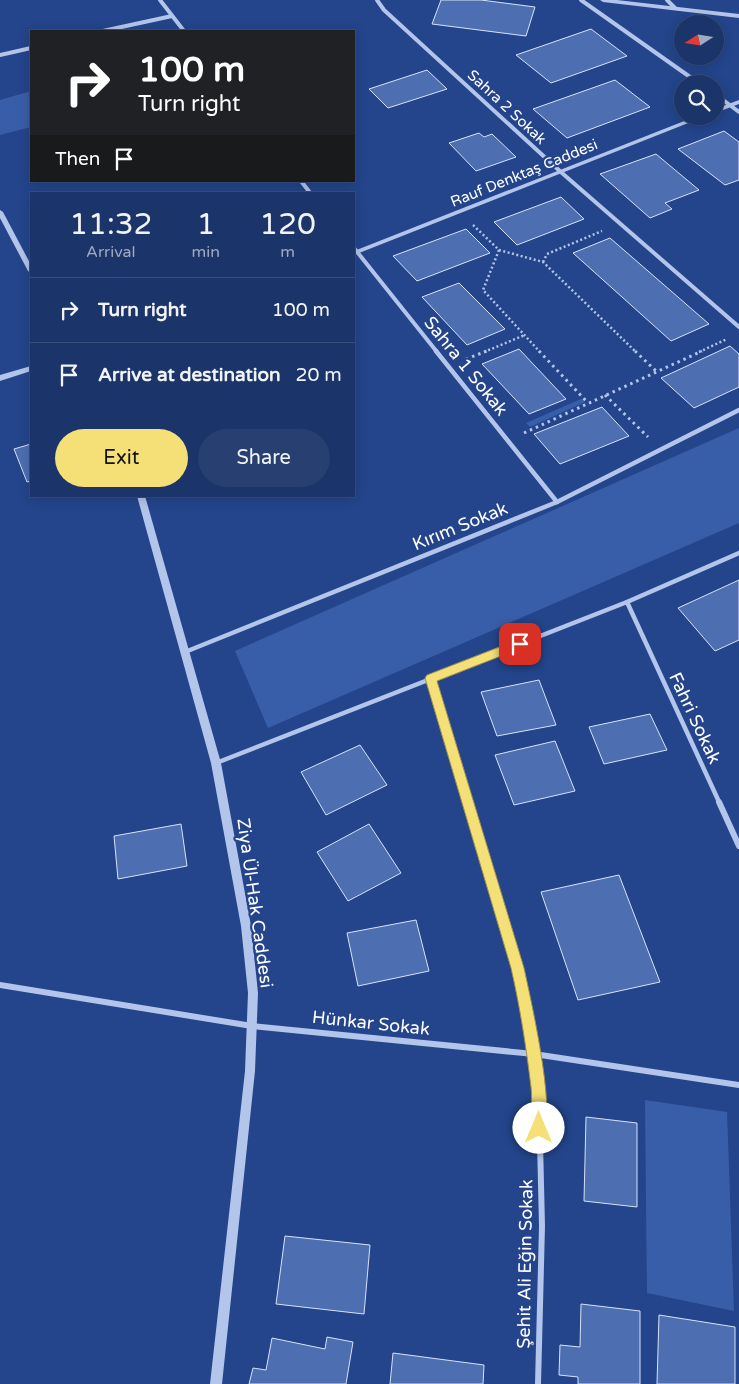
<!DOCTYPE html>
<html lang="en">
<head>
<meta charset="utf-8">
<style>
	body { margin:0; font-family:"Varela Round",sans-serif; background:#283f71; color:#f1f3f6; height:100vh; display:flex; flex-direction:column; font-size:19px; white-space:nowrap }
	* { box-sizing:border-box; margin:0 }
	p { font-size:16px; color:#a0aac0 }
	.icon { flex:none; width:28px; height:28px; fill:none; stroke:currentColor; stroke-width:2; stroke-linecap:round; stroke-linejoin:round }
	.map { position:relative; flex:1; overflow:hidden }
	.side { position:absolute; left:30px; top:192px; width:325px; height:305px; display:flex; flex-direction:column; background:#1b3469; border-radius:0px; box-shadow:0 2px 12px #0003,0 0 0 1px #394f7d }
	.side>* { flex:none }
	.hud { position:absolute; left:30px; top:30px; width:325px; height:152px; border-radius:0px; box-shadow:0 2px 12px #0003,0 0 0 1px #394f7d; background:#202124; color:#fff; overflow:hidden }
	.needle { width:32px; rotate:258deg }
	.buttons { position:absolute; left:674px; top:15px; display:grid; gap:10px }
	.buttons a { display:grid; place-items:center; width:50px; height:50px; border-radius:50%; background:#1b3469; box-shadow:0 2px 12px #0003,0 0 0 1px #394f7d; font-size:25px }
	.pin { position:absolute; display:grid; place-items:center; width:42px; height:42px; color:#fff; margin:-21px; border-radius:10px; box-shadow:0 2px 8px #0006 }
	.me { position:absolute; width:55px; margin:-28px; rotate:0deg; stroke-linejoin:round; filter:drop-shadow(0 0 4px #0008) }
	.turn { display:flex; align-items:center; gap:18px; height:105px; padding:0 25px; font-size:22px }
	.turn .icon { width:65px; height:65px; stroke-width:2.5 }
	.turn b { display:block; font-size:35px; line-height:42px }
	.then { display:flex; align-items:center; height:48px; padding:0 25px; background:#0003; gap:10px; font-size:19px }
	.eta { display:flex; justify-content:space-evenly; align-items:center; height:85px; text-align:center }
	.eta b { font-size:30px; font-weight:600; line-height:35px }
	.action { display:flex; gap:10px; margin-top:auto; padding:10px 25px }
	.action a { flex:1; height:58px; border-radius:30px; background:#f5df77; color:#111; font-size:20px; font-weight:600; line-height:58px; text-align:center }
	.action a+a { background:#283f71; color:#f1f3f6 }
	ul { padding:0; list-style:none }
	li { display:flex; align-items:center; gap:15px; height:65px; padding:0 25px; border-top:1px solid #394f7d }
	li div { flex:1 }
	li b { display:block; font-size:19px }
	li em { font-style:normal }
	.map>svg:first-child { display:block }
	.green { fill:#395ea9 }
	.building { fill:#4d6fb2; stroke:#d7e2f8 }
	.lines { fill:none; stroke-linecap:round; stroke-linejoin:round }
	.path-far1 { stroke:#b3c5ea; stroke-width:2.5; stroke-dasharray:2 2.5; stroke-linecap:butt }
	.path { stroke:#b3c5ea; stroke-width:3; stroke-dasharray:2.5 4; stroke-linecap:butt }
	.minor-far2 { stroke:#b3c5ea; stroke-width:4 }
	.minor-far1 { stroke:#b3c5ea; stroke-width:4.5 }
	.minor { stroke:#b3c5ea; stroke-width:6 }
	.tertiary { fill:#b3c5ea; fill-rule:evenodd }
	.route { fill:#f5df77; stroke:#9f914d }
	.labels { text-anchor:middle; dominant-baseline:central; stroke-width:4.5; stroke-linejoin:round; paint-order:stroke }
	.far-street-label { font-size:15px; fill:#fff; stroke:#24458c }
	.street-label { font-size:18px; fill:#fff; stroke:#24458c }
</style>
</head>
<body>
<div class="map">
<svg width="739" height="1384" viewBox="0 0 739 1384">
	<rect width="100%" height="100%" fill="#24458c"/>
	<g class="green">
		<path d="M 31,91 L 31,127 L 0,135 L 0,100 Z"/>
		<path d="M 581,399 L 585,402 L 530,427 L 526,423 Z"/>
		<path d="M 739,428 L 739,523 L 268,728 L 235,651 Z"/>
		<path d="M 645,1100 L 727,1112 L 734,1311 L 647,1293 Z"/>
	</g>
	<g class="building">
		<path d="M 441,0 L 481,0 L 535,7 L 526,36 L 432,24 Z"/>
		<path d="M 591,29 L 627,56 L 551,83 L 516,55 Z"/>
		<path d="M 427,70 L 447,89 L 388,108 L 369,89 Z"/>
		<path d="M 615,80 L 650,107 L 567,138 L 533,109 Z"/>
		<path d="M 724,131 L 739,142 L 739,180 L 725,185 L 678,149 Z"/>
		<path d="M 479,133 L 484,137 L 492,134 L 516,157 L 476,171 L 449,143 Z"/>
		<path d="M 656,154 L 699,190 L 665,203 L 672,209 L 650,218 L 600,174 Z"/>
		<path d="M 561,197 L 584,219 L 517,245 L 494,222 Z"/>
		<path d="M 466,229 L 490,253 L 417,281 L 393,256 Z"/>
		<path d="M 610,238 L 709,324 L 671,341 L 573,253 Z"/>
		<path d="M 459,283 L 505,329 L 467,345 L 422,297 Z"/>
		<path d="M 730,346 L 739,354 L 739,387 L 694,408 L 661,378 Z"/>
		<path d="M 519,349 L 566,399 L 529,414 L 482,364 Z"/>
		<path d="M 602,407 L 629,436 L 560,464 L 534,434 Z"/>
		<path d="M 31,444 L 31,481 L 27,482 L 14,449 Z"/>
		<path d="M 739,580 L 739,640 L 715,651 L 678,608 Z"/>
		<path d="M 539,680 L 556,725 L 497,736 L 481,692 Z"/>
		<path d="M 650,714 L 667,750 L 604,764 L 589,727 Z"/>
		<path d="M 555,741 L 575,791 L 514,805 L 495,755 Z"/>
		<path d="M 360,745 L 387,785 L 326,815 L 301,772 Z"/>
		<path d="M 181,824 L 187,866 L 118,879 L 114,836 Z"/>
		<path d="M 369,824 L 401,873 L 348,901 L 317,852 Z"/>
		<path d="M 619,875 L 660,982 L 578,1000 L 541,892 Z"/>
		<path d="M 416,920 L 429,971 L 358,986 L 347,933 Z"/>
		<path d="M 586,1117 L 637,1123 L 637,1207 L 584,1201 Z"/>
		<path d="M 285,1236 L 370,1245 L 364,1314 L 276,1304 Z"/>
		<path d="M 581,1304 L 640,1311 L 640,1384 L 578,1384 L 578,1377 L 559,1375 L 560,1345 L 580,1347 Z"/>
		<path d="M 659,1315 L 735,1327 L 735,1384 L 657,1384 Z"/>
		<path d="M 327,1337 L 353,1342 L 346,1384 L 249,1384 L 253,1368 L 266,1370 L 272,1338 L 325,1349 Z"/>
		<path d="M 393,1353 L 484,1365 L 483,1384 L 390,1384 Z"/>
	</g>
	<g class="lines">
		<g class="path-far1">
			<path d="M 473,225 L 499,250 L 543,262 L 636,352"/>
			<path d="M 499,250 L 483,290 L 540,352"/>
			<path d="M 543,262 L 547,254 L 602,231"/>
			<path d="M 484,352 L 525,335"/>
			<path d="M 699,352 L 727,339"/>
		</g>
		<g class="path">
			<path d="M 539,351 L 588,403"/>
			<path d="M 635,351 L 657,372"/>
			<path d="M 466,359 L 487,351"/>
			<path d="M 605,395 L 648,437"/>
			<path d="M 524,433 L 702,351"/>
		</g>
		<g class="minor-far2">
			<path d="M 160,0 L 184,31"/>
			<path d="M 377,0 L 384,10 L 562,173 L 739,327"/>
			<path d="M 581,0 L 700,84"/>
			<path d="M 667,0 L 675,8"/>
			<path d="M 103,31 L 172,16"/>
			<path d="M 0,55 L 31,48"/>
			<path d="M 715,94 L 739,112"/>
			<path d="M 301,181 L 311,194"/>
			<path d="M 354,248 L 437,352"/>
		</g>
		<g class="minor-far1">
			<path d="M 436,351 L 557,502"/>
			<path d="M 627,602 L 720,804"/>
			<path d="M 185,652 L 557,502 L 739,410"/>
			<path d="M 431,678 L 468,804"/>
			<path d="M 216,763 L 627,602 L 739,553"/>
		</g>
		<g class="minor">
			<path d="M 468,802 L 517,968 L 528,1012 L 539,1100 L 542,1226 L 538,1384"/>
			<path d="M 719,802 L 739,846"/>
			<path d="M 0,985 L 252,1026 L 534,1054 L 739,1085"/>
		</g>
		<g class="tertiary">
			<path d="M 600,0 L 617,0 L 739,14 L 739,18 L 603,2 Z"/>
			<path d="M 739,100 L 739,104 L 715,113 L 715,109 Z"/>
			<path d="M 697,116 L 706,116 L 354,255 L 354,251 Z"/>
			<path d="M 0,210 L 3,212 L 31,265 L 31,273 L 28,271 L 0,218 Z"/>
			<path d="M 31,366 L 31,371 L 0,381 L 0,375 Z"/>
			<path d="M 137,496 L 145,496 L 221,763 L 251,926 L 258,993 L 255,1071 L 222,1384 L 210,1384 L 245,1071 L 248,993 L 241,926 L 211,763 Z"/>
		</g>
	</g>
	<path class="route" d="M 520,639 L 524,640 L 526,644 L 524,647 L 437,681 L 524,968 C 531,1000 555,1106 544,1133 L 539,1135 L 534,1133 C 529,1120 533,1101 531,1087 C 526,1046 520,1007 511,968 L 425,678 L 427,675 Z"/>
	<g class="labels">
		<g class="far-street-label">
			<text transform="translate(507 107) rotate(43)">Sahra 2 Sokak</text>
			<text transform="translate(524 173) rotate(-22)">Rauf Denktaş Caddesi</text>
		</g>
		<g class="street-label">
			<text transform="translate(466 366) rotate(51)">Sahra 1 Sokak</text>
			<text transform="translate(460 526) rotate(-22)">Kırım Sokak</text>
			<text transform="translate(695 718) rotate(65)">Fahri Sokak</text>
			<text transform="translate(255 903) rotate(82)">Ziya Ül-Hak Caddesi</text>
			<text transform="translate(371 1023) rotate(6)">Hünkar Sokak</text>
			<text transform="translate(525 1264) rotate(-89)">Şehit Ali Eğin Sokak</text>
		</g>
	</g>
</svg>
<div class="buttons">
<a><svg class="needle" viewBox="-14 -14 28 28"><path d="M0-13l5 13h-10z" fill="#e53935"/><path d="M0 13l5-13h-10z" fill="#a0aac0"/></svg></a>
<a><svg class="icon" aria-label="search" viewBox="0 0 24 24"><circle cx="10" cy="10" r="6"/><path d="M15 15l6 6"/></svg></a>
</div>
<div class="pin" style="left:520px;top:644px;background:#d93025"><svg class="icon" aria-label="arrive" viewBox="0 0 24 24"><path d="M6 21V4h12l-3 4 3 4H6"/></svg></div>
<svg class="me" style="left:539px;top:1128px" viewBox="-20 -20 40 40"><circle r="19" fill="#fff"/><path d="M0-13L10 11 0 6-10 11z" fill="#f5df77"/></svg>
<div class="hud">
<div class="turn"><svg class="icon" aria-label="right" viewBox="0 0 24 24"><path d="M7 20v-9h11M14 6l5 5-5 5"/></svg><div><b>100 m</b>Turn right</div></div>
<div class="then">Then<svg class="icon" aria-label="arrive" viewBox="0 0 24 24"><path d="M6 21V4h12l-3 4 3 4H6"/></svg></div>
</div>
<section class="side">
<div class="eta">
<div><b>11:32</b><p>Arrival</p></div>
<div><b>1</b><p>min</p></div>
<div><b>120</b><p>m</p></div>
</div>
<ul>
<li><svg class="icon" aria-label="right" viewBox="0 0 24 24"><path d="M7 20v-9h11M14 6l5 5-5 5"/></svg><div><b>Turn right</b></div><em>100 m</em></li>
<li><svg class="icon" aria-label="arrive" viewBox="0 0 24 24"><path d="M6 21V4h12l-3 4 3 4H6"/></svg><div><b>Arrive at destination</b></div><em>20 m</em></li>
</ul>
<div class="action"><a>Exit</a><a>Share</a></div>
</section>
</div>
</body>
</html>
